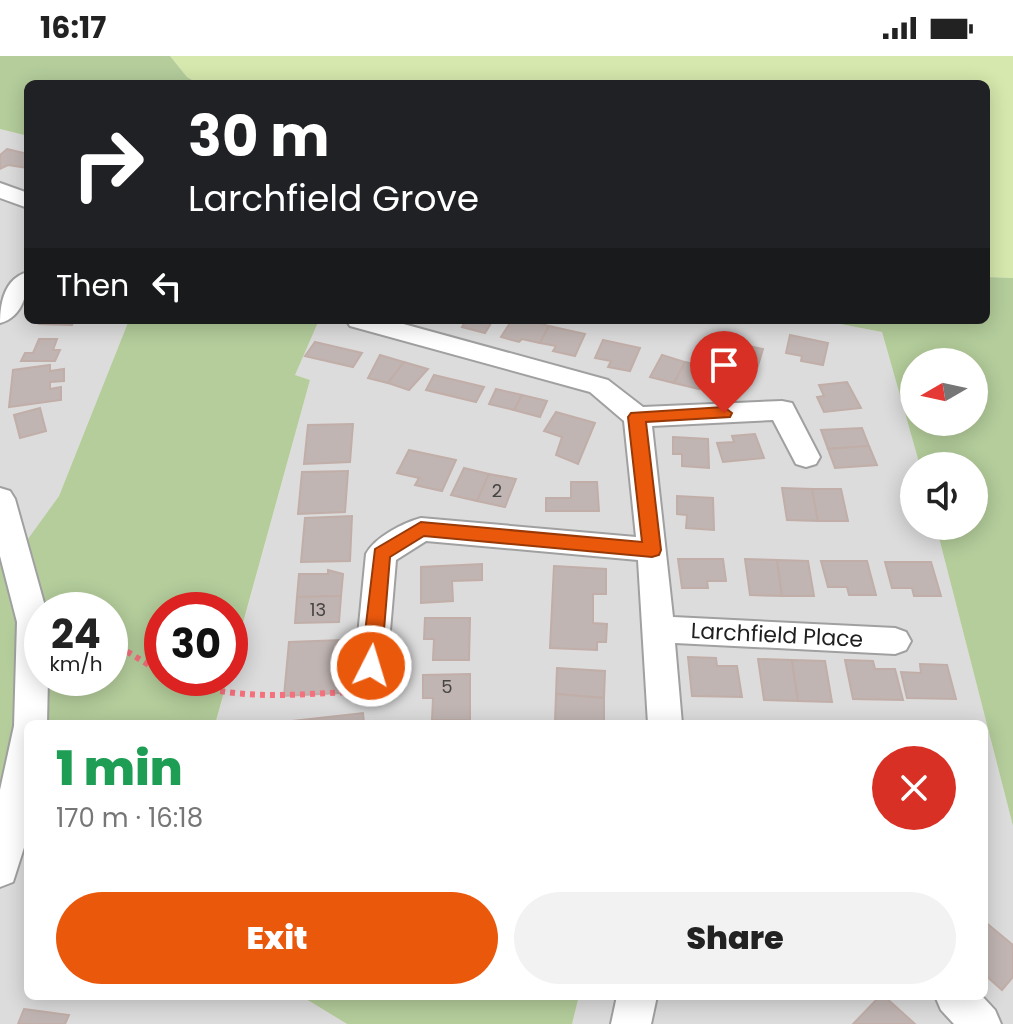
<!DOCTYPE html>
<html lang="en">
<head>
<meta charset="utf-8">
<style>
	body { margin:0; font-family:Poppins,sans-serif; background:#f2f2f2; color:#222; height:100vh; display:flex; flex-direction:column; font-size:30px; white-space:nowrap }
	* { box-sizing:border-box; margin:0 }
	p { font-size:26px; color:#767676 }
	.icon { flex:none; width:44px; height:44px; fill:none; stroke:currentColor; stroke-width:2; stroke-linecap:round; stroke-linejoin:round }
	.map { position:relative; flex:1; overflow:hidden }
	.panel { position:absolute; left:24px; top:664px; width:964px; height:280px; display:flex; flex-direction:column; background:#fff; border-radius:12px; box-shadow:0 4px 20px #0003 }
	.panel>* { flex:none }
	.guide { position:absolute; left:24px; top:24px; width:966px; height:244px; border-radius:12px; box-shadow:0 4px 20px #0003; background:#202124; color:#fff; overflow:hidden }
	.needle { width:52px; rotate:261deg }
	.tools { position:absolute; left:900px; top:292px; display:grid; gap:16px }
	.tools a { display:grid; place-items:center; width:88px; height:88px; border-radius:50%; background:#fff; box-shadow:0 4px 20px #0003; font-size:40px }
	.speed { position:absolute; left:24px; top:536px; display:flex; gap:16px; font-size:40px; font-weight:700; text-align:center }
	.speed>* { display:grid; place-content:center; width:104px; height:104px; border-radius:50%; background:#fff; box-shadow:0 4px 20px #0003; line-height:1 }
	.speed small { font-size:20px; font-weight:400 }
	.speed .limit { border:12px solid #d22; background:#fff; color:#111 }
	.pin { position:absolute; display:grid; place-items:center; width:68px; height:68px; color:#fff; margin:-82px -34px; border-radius:50% 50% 50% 0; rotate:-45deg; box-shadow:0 0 8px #0007 }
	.pin .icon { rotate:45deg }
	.me { position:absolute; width:88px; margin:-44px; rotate:5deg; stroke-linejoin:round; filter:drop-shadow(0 0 6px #0008) }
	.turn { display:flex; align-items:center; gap:28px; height:168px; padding:0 32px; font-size:36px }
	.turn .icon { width:104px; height:104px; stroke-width:2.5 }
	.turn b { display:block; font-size:56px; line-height:68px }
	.then { display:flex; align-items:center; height:76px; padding:0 32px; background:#0003; gap:16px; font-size:30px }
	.round { display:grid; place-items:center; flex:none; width:84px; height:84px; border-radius:42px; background:#f2f2f2 }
	.head { display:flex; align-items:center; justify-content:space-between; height:136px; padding:0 32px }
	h1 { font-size:48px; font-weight:800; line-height:60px; color:#1e9e55 }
	.button { display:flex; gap:16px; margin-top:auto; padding:16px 32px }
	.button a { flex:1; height:92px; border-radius:48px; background:#ea580c; color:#fff; font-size:32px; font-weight:800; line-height:92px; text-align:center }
	.button a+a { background:#f2f2f2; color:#222 }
	.status { display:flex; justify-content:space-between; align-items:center; height:56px; padding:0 40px; background:#fff; direction:ltr }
	.status svg { height:22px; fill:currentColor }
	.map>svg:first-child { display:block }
	.residential { fill:#dddcdc }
	.grass { fill:#d6e8ad }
	.forest { fill:#b4cd9b; fill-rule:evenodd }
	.building { fill:#c0b5b2; stroke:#c1aea8; stroke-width:2 }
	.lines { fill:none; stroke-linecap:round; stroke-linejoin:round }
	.street-casing { stroke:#a0a0a0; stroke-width:4 }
	.path { stroke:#f5707d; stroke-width:6; stroke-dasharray:5 5; stroke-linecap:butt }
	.street { fill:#fff; fill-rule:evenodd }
	.route { fill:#ea580c; stroke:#983908; stroke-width:2 }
	.labels { text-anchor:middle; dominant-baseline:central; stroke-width:6; stroke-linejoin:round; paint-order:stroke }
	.number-label { font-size:18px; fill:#474444 }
	.street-label { font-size:22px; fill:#1f1f1f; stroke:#fff }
</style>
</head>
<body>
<div class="status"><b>16:17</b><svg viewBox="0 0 49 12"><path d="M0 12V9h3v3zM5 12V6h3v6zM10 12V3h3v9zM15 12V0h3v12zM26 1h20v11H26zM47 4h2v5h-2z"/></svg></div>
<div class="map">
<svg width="1013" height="968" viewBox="0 0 1013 968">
	<rect width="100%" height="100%" fill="#efeae5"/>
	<g class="residential">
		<path d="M 0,73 L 28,80 L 28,264 L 129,264 L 59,440 L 20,495 L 0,498 Z"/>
		<path d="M 319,264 L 819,264 L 882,276 L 920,410 L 914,410 L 914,470 L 936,470 L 1013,770 L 1013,968 L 572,968 L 579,940 L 984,940 L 984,668 L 216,666 L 310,324 L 294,319 Z"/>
		<path d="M 0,786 L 28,792 L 28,940 L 301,940 L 347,968 L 0,968 Z"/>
	</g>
	<path class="grass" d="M 170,0 L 1013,0 L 1013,222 L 986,221 L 986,28 L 199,28 L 187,21 Z"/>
	<g class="forest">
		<path d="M 0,0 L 170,0 L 187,21 L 199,28 L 28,28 L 28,80 L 0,73 Z"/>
		<path d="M 986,221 L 1013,222 L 1013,770 L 936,470 L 974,470 L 974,410 L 920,410 L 882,276 L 819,264 L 986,264 ZM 914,306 L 974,306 L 974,366 L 914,366 Z"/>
		<path d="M 129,264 L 319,264 L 295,319 L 310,324 L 230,614 L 230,554 L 162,554 L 162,622 L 228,622 L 216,665 L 220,668 L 28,668 L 28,792 L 0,786 L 0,498 L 20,494 L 59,440 ZM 42,554 L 110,554 L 110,622 L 42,622 Z"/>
		<path d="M 301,940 L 579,940 L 572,968 L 347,968 Z"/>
	</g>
	<g class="building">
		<path d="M 7,93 L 28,98 L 28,112 L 8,109 L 0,113 L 0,99 Z"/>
		<path d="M 41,264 L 74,264 L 72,269 L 39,268 Z"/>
		<path d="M 466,264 L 493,264 L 485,277 L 462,271 Z"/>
		<path d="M 512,264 L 528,264 L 549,270 L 540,287 L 522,283 L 519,286 L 501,281 Z"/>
		<path d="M 549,270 L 585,278 L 575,300 L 553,295 L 556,290 L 540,287 Z"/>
		<path d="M 790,279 L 828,287 L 823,309 L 801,305 L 802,300 L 786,297 Z"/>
		<path d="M 39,283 L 57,283 L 53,294 L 60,294 L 55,305 L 21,305 L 25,297 L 33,297 Z"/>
		<path d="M 603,284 L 640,292 L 630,315 L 608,311 L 611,305 L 595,302 Z"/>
		<path d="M 725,285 L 763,293 L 756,316 L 733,311 L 735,306 L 719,303 Z"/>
		<path d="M 315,286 L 362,297 L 353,311 L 305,300 Z"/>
		<path d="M 380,299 L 404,306 L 388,327 L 368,322 Z"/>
		<path d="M 662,299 L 685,306 L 674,327 L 650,321 Z"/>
		<path d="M 404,306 L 428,313 L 409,334 L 388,327 Z"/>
		<path d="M 685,306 L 709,311 L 699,333 L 674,327 Z"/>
		<path d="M 50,309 L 50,315 L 64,313 L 64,325 L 50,326 L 50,333 L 61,331 L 61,344 L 9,351 L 13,314 Z"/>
		<path d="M 434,319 L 484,331 L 476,346 L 426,334 Z"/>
		<path d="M 847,326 L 861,352 L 824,356 L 817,341 L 824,340 L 819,329 Z"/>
		<path d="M 496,333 L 522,339 L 514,354 L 489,348 Z"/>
		<path d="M 522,339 L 547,345 L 540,361 L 514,354 Z"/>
		<path d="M 40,352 L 46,375 L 20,382 L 14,359 Z"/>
		<path d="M 556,356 L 595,367 L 578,408 L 556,399 L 562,381 L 544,375 Z"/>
		<path d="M 353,368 L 350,406 L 304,408 L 308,369 Z"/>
		<path d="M 862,372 L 869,390 L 828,393 L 821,374 Z"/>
		<path d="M 755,378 L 764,402 L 723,406 L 717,387 L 734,386 L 732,380 Z"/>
		<path d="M 673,381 L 708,383 L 709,412 L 682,410 L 682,398 L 673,398 Z"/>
		<path d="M 869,390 L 877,409 L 835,412 L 828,393 Z"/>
		<path d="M 409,394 L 456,404 L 442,435 L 415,429 L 419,422 L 397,417 Z"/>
		<path d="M 464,412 L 489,418 L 477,445 L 451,439 Z"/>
		<path d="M 348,415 L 345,456 L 298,458 L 302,416 Z"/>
		<path d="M 489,418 L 516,423 L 505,451 L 477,445 Z"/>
		<path d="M 571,426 L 597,426 L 599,455 L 546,455 L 546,442 L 571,442 Z"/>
		<path d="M 782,432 L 812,433 L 818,465 L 787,464 Z"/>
		<path d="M 812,433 L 841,433 L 848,465 L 818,465 Z"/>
		<path d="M 677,440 L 713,442 L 714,474 L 686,472 L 687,459 L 677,458 Z"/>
		<path d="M 352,460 L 350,505 L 301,506 L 305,462 Z"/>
		<path d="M 678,503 L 723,503 L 726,525 L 707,525 L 708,532 L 682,532 Z"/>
		<path d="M 745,503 L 777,504 L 782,540 L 750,539 Z"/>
		<path d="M 777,504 L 808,505 L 814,540 L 782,540 Z"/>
		<path d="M 821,505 L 867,505 L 876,539 L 849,539 L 847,531 L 828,531 Z"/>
		<path d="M 885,506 L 931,506 L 941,540 L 914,540 L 912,532 L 892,532 Z"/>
		<path d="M 482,508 L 482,524 L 452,525 L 453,545 L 421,547 L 421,511 Z"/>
		<path d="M 554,510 L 606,513 L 606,538 L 593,538 L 593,567 L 607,568 L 606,586 L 597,586 L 597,594 L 550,592 Z"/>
		<path d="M 328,514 L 343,518 L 341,540 L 297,541 L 299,518 L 328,518 Z"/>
		<path d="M 341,540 L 339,566 L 295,567 L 297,541 Z"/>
		<path d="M 425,562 L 470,562 L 469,604 L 433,604 L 434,583 L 424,583 Z"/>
		<path d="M 342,584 L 339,637 L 284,640 L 289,586 Z"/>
		<path d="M 688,601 L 716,602 L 717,610 L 737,610 L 742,641 L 692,640 Z"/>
		<path d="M 758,603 L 792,604 L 798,645 L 764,644 Z"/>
		<path d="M 792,604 L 825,605 L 832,646 L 798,645 Z"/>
		<path d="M 845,604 L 873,605 L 875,613 L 895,613 L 903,644 L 853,643 Z"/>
		<path d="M 920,608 L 947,609 L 956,643 L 907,642 L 901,616 L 921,617 Z"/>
		<path d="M 557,612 L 605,615 L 604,642 L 556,638 Z"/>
		<path d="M 470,618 L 470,664 L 432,664 L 433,642 L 423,642 L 423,619 Z"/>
		<path d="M 556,638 L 604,642 L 604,668 L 555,666 Z"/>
		<path d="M 363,657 L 364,668 L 284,668 L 284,666 Z"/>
		<path d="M 984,865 L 1013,889 L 1013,921 L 1002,934 L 984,918 Z"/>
		<path d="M 880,940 L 884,940 L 915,968 L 853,968 Z"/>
		<path d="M 24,953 L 69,959 L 65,968 L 18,968 Z"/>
	</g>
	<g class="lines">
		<g class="street-casing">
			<g id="street">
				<path d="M 0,127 L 28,137 L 28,152 L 0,142 Z"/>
				<path d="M 28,216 C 28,236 23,261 0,267 C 0,246 5,222 28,216 Z"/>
				<path d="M 346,264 L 389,264 L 608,324 L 643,351 L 782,345 L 792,347 L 820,401 L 816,408 L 806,411 L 796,408 L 773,364 L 652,370 L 673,561 L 895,572 L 906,576 L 911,585 L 906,594 L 895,598 L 675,587 L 682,668 L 648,668 L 638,504 L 426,485 L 396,504 L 387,610 L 383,620 L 371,624 L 359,620 L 355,610 L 366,498 C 375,481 403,467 421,462 L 636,481 L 624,365 L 590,336 L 350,270 Z"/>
				<path d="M 0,432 L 10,435 L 15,443 L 46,554 L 42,554 L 42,622 L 48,622 L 47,668 L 28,668 L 28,779 L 13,826 L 0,831 L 0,734 L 14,670 L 17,566 L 0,500 Z"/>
				<path d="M 617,940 L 657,940 L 651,968 L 611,968 Z"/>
				<path d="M 935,940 L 982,940 L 995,954 L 1001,968 L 954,968 L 941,954 Z"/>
			</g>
		</g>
		<g class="path">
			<path d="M 110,585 L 162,617"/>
			<path d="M 172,622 C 228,645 291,639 350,636 L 355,630"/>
		</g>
		<use href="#street" class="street"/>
	</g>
	<path class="route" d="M 724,351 L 732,357 L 730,361 L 646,366 L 661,494 L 659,499 L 652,501 L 424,480 L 390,501 L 381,610 L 378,616 L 371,618 L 364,616 L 361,610 L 375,493 L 421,466 L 642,486 L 628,361 L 631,357 Z"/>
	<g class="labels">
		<g class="number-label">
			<text x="497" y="434">2</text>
			<text x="318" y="553">13</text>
			<text x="447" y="630">5</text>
		</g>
		<g class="street-label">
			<text transform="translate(777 579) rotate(3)">Larchfield Place</text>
		</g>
	</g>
</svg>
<div class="tools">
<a><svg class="needle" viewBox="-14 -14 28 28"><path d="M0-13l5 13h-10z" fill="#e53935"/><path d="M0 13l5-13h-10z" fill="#767676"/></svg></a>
<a><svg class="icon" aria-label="sound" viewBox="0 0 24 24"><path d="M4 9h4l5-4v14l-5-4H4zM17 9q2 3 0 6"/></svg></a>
</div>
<div class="speed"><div>24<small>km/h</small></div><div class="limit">30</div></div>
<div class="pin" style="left:724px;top:357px;background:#d93025"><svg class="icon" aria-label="arrive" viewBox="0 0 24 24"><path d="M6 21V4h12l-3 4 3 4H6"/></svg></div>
<svg class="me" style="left:371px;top:610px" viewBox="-20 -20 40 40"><circle r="17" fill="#ea580c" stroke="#fff" stroke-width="3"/><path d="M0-11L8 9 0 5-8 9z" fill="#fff"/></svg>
<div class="guide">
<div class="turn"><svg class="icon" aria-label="right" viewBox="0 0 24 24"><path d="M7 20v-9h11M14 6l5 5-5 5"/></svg><div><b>30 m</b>Larchfield Grove</div></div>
<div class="then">Then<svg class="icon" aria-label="left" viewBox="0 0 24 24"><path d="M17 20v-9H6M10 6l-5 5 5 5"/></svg></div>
</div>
<section class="panel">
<div class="head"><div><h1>1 min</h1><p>170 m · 16:18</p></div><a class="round" style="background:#d93025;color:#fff"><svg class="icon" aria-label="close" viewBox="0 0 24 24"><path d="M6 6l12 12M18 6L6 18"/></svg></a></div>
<div class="button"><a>Exit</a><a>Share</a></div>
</section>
</div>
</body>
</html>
